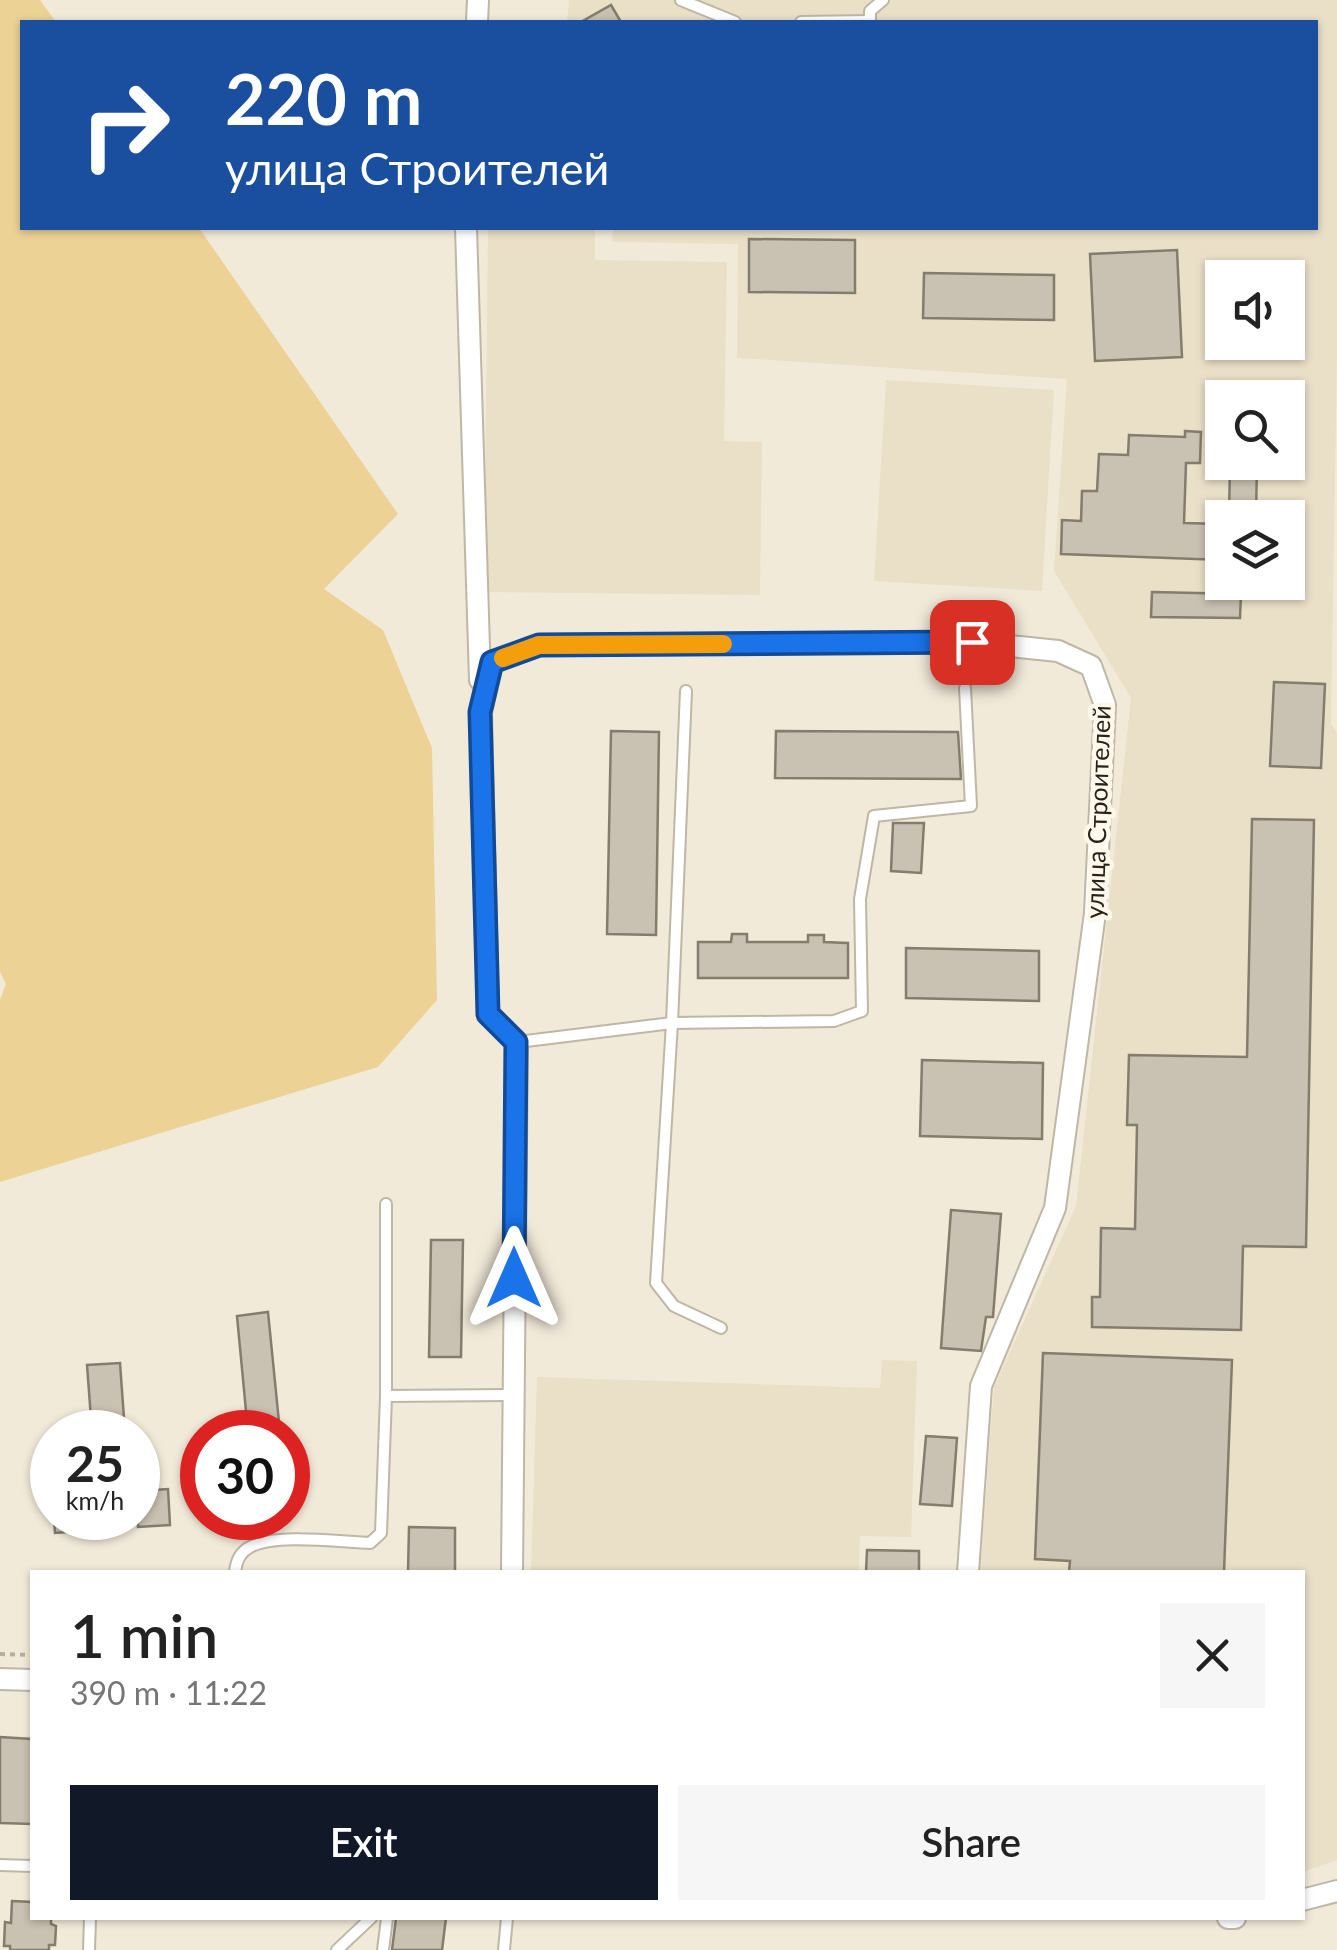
<!DOCTYPE html>
<html lang="en">
<head>
<meta charset="utf-8">
<style>
	body { margin:0; font-family:Lato,sans-serif; background:#f6f6f6; color:#222; height:100vh; display:flex; flex-direction:column; font-size:38px; white-space:nowrap }
	* { box-sizing:border-box; margin:0 }
	p { font-size:32px; color:#767676 }
	.icon { flex:none; width:55px; height:55px; fill:none; stroke:currentColor; stroke-width:2; stroke-linecap:round; stroke-linejoin:round }
	.map { position:relative; flex:1; overflow:hidden }
	.side { position:absolute; left:30px; top:1570px; width:1275px; height:350px; display:flex; flex-direction:column; background:#fff; border-radius:0px; box-shadow:0 2px 8px #0004 }
	.side>* { flex:none }
	.guide { position:absolute; left:20px; top:20px; width:1298px; height:210px; border-radius:0px; box-shadow:0 2px 8px #0004; background:#1a4fa0; color:#fff; overflow:hidden }
	.buttons { position:absolute; left:1205px; top:260px; display:grid; gap:20px }
	.buttons a { display:grid; place-items:center; width:100px; height:100px; border-radius:0px; background:#fff; box-shadow:0 2px 8px #0004; font-size:50px }
	.speed { position:absolute; left:30px; top:1410px; display:flex; gap:20px; font-size:50px; font-weight:700; text-align:center }
	.speed>* { display:grid; place-content:center; width:130px; height:130px; border-radius:50%; background:#fff; box-shadow:0 2px 8px #0004; line-height:1 }
	.speed small { font-size:25px; font-weight:400 }
	.speed .limit { border:15px solid #d22; background:#fff; color:#111 }
	.pin { position:absolute; display:grid; place-items:center; width:85px; height:85px; color:#fff; margin:-42px; border-radius:20px; box-shadow:0 5px 15px #0006 }
	.me { position:absolute; width:110px; margin:-55px; rotate:0deg; stroke-linejoin:round; filter:drop-shadow(0 0 8px #0008) }
	.turn { display:flex; align-items:center; gap:35px; height:210px; padding:0 40px; font-size:45px }
	.turn .icon { width:130px; height:130px; stroke-width:2.5 }
	.turn b { display:block; font-size:70px; line-height:85px }
	.round { display:grid; place-items:center; flex:none; width:105px; height:105px; border-radius:0px; background:#f6f6f6 }
	.headline { display:flex; align-items:center; justify-content:space-between; height:170px; padding:0 40px }
	h1 { font-size:60px; font-weight:600; line-height:75px }
	.action { display:flex; gap:20px; margin-top:auto; padding:20px 40px }
	.action a { flex:1; height:115px; border-radius:0px; background:#111827; color:#fff; font-size:40px; font-weight:600; line-height:115px; text-align:center }
	.action a+a { background:#f6f6f6; color:#222 }
	.map>svg:first-child { display:block }
	.built { fill:#eadfc7; fill-rule:evenodd }
	.green { fill:#edd295 }
	.building { fill:#c9c1b1; stroke:#847d6d; stroke-width:2.5 }
	.lines { fill:none; stroke-linecap:round; stroke-linejoin:round }
	.lane-casing { stroke:#beb7a6; stroke-width:14 }
	.street-casing { stroke:#beb7a6; stroke-width:24 }
	.path { stroke:#b4ada0; stroke-width:4; stroke-dasharray:5 5; stroke-linecap:butt }
	.lane { stroke:#fff; stroke-width:10 }
	.street { stroke:#fff; stroke-width:20 }
	.route-casing { stroke:#114b97; stroke-width:25 }
	.route { stroke:#1a73e8; stroke-width:18 }
	.slow { stroke:#f59e0b; stroke-width:18 }
	.labels { text-anchor:middle; dominant-baseline:central; stroke-width:9; stroke-linejoin:round; paint-order:stroke }
	.street-label { font-size:25px; fill:#26231d; stroke:#fef8ea }
</style>
</head>
<body>
<div class="map">
<svg width="1337" height="1950" viewBox="0 0 1337 1950">
	<rect width="100%" height="100%" fill="#f2ead9"/>
	<g class="built">
		<path d="M 569,0 L 1337,0 L 1337,352 L 1331,724 L 1337,733 L 1337,1860 L 1303,1872 L 1302,1572 L 980,1572 L 994,1387 L 1076,1206 L 1131,698 L 1054,571 L 1067,379 L 737,358 L 738,244 L 612,242 L 613,228 L 1315,228 L 1315,22 L 567,22 ZM 1222,278 L 1288,278 L 1288,342 L 1222,342 ZM 1222,398 L 1288,398 L 1288,462 L 1222,462 ZM 1222,518 L 1288,518 L 1288,582 L 1222,582 Z"/>
		<path d="M 488,228 L 595,228 L 595,260 L 727,262 L 724,441 L 762,442 L 760,595 L 484,592 Z"/>
		<path d="M 886,380 L 1054,390 L 1042,591 L 874,581 Z"/>
		<path d="M 882,1360 L 917,1361 L 911,1537 L 860,1536 L 859,1572 L 531,1572 L 537,1377 L 880,1388 Z"/>
	</g>
	<path class="green" d="M 0,0 L 40,0 L 56,22 L 22,22 L 22,228 L 199,228 L 398,514 L 324,589 L 383,630 L 432,748 L 437,1000 L 378,1067 L 0,1182 L 0,1000 L 6,984 L 0,972 Z"/>
	<g class="building">
		<path d="M 611,5 L 621,22 L 581,22 Z"/>
		<path d="M 749,239 L 855,240 L 855,293 L 749,292 Z"/>
		<path d="M 1177,250 L 1182,357 L 1095,361 L 1090,254 Z"/>
		<path d="M 924,273 L 1054,275 L 1054,320 L 923,318 Z"/>
		<path d="M 1185,431 L 1201,432 L 1200,463 L 1186,463 L 1184,523 L 1222,524 L 1222,560 L 1061,554 L 1062,520 L 1081,521 L 1082,491 L 1097,491 L 1099,454 L 1128,455 L 1129,435 L 1185,437 Z"/>
		<path d="M 1230,462 L 1257,462 L 1256,517 L 1229,517 Z"/>
		<path d="M 1152,592 L 1241,594 L 1240,618 L 1151,617 Z"/>
		<path d="M 1274,682 L 1325,684 L 1321,768 L 1270,766 Z"/>
		<path d="M 611,731 L 659,732 L 656,935 L 607,934 Z"/>
		<path d="M 776,731 L 958,732 L 961,779 L 775,778 Z"/>
		<path d="M 1252,819 L 1314,820 L 1306,1247 L 1243,1246 L 1241,1330 L 1092,1327 L 1092,1297 L 1100,1297 L 1101,1228 L 1135,1229 L 1137,1125 L 1127,1125 L 1129,1055 L 1247,1057 Z"/>
		<path d="M 893,823 L 924,823 L 921,873 L 891,871 Z"/>
		<path d="M 732,934 L 747,934 L 747,942 L 808,942 L 808,935 L 824,935 L 824,942 L 848,943 L 848,978 L 698,978 L 698,942 L 731,942 Z"/>
		<path d="M 906,948 L 1039,951 L 1039,1001 L 906,998 Z"/>
		<path d="M 922,1060 L 1043,1063 L 1042,1139 L 920,1136 Z"/>
		<path d="M 951,1210 L 1001,1214 L 993,1317 L 986,1317 L 981,1351 L 941,1348 Z"/>
		<path d="M 431,1240 L 463,1240 L 461,1357 L 429,1357 Z"/>
		<path d="M 268,1312 L 280,1432 L 248,1432 L 237,1316 Z"/>
		<path d="M 1043,1353 L 1232,1360 L 1224,1572 L 1069,1572 L 1070,1561 L 1035,1559 Z"/>
		<path d="M 120,1363 L 125,1432 L 92,1432 L 87,1365 Z"/>
		<path d="M 926,1436 L 957,1438 L 952,1506 L 920,1504 Z"/>
		<path d="M 168,1489 L 170,1525 L 138,1527 L 138,1491 Z"/>
		<path d="M 54,1518 L 112,1518 L 112,1529 L 55,1533 Z"/>
		<path d="M 409,1527 L 455,1528 L 455,1572 L 408,1572 Z"/>
		<path d="M 867,1550 L 919,1551 L 919,1572 L 866,1572 Z"/>
		<path d="M 0,1737 L 32,1739 L 32,1824 L 0,1823 Z"/>
		<path d="M 12,1901 L 32,1902 L 32,1918 L 51,1918 L 51,1924 L 56,1926 L 55,1945 L 49,1945 L 49,1950 L 10,1950 L 10,1946 L 4,1946 L 5,1922 L 11,1923 Z"/>
		<path d="M 396,1918 L 446,1918 L 442,1950 L 392,1950 Z"/>
	</g>
	<g class="lines">
		<g class="lane-casing">
			<g id="lane">
				<path d="M 681,0 L 735,22"/>
				<path d="M 801,22 L 870,21"/>
				<path d="M 870,22 L 870,11 L 883,0"/>
				<path d="M 686,691 L 672,1023 L 656,1283 L 674,1306 L 721,1328"/>
				<path d="M 518,1042 L 672,1023 L 834,1021 L 862,1011 L 860,899 L 874,816 L 971,806 L 965,688"/>
				<path d="M 386,1396 L 514,1395"/>
				<path d="M 235,1572 C 236,1562 240,1552 250,1547 C 276,1533 340,1542 370,1543 L 381,1533 L 386,1396 L 386,1204"/>
				<path d="M 0,1865 L 32,1866"/>
				<path d="M 89,1950 L 90,1918"/>
				<path d="M 337,1950 L 371,1918"/>
				<path d="M 383,1950 L 387,1918"/>
				<path d="M 504,1950 L 507,1918"/>
			</g>
		</g>
		<g class="street-casing">
			<g id="street">
				<path d="M 477,22 L 478,0"/>
				<path d="M 466,228 L 480,680"/>
				<path d="M 512,1572 L 517,1042 L 488,1014 L 481,712 L 492,663 L 539,645 L 972,642 L 1058,651 L 1091,666 L 1105,705 L 1095,913 L 1055,1208 L 981,1386 L 968,1572"/>
				<path d="M 0,1679 L 32,1680"/>
				<path d="M 1302,1900 L 1337,1891"/>
				<path d="M 1228,1918 L 1235,1918"/>
			</g>
		</g>
		<path class="path" d="M 0,1654 L 32,1655"/>
		<use href="#lane" class="lane"/>
		<use href="#street" class="street"/>
	</g>
	<g class="lines">
		<g class="route-casing">
			<path id="route" d="M 514,1278 L 516,1042 L 488,1014 L 480,712 L 492,662 L 539,645 L 972,642"/>
		</g>
		<use href="#route" class="route"/>
		<path class="slow" d="M 503,658 L 539,645 L 723,644"/>
	</g>
	<g class="labels">
		<g class="street-label">
			<text transform="translate(1097 812) rotate(-88)">улица Строителей</text>
		</g>
	</g>
</svg>
<div class="buttons">
<a><svg class="icon" aria-label="sound" viewBox="0 0 24 24"><path d="M4 9h4l5-4v14l-5-4H4zM17 9q2 3 0 6"/></svg></a>
<a><svg class="icon" aria-label="search" viewBox="0 0 24 24"><circle cx="10" cy="10" r="6"/><path d="M15 15l6 6"/></svg></a>
<a><svg class="icon" aria-label="layers" viewBox="0 0 24 24"><path d="M12 4l9 5-9 5-9-5zM3 14l9 5 9-5"/></svg></a>
</div>
<div class="speed"><div>25<small>km/h</small></div><div class="limit">30</div></div>
<div class="pin" style="left:972px;top:642px;background:#d93025"><svg class="icon" aria-label="arrive" viewBox="0 0 24 24"><path d="M6 21V4h12l-3 4 3 4H6"/></svg></div>
<svg class="me" style="left:514px;top:1278px" viewBox="-20 -20 40 40"><path d="M0-17L14 15 0 8-14 15z" fill="#1a73e8" stroke="#fff" stroke-width="4"/></svg>
<div class="guide">
<div class="turn"><svg class="icon" aria-label="right" viewBox="0 0 24 24"><path d="M7 20v-9h11M14 6l5 5-5 5"/></svg><div><b>220 m</b>улица Строителей</div></div>
</div>
<section class="side">
<div class="headline"><div><h1>1 min</h1><p>390 m · 11:22</p></div><a class="round"><svg class="icon" aria-label="close" viewBox="0 0 24 24"><path d="M6 6l12 12M18 6L6 18"/></svg></a></div>
<div class="action"><a>Exit</a><a>Share</a></div>
</section>
</div>
</body>
</html>
